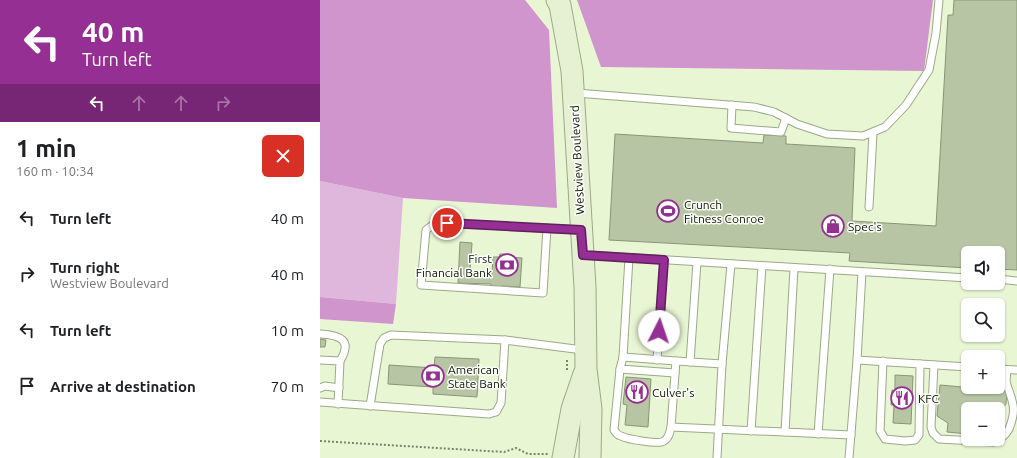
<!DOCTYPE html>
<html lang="en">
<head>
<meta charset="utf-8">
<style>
	body { margin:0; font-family:Ubuntu,sans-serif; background:#f6f6f6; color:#202124; height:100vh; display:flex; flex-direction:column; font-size:15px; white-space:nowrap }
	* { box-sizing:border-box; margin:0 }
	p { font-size:13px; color:#757577 }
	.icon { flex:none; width:22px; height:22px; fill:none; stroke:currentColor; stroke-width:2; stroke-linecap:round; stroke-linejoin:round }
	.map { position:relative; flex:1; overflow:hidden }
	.panel { display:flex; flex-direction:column; background:#fff; width:320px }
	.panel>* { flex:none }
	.hud { background:#952f93; color:#fff; overflow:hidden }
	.fabs { position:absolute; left:641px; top:246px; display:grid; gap:8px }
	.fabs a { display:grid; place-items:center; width:44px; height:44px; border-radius:6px; background:#fff; box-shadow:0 1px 3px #0004; font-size:20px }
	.pin { position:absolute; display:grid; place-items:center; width:34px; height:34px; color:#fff; margin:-17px; border:2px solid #fff; border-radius:50%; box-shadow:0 1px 4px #0007 }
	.me { position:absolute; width:44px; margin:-22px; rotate:4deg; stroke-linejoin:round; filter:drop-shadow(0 0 3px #0008) }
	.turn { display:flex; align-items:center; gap:14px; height:84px; padding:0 16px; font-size:18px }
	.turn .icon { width:52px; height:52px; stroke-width:2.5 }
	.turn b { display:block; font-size:28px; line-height:34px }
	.lanes { display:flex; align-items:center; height:38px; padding:0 16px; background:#0003; justify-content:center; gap:20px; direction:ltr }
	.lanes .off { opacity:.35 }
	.round { display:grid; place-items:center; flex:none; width:42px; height:42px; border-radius:6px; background:#f6f6f6 }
	.headline { display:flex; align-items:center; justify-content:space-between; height:68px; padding:0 16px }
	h1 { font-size:24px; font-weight:600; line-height:30px }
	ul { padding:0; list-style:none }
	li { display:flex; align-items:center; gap:12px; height:56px; padding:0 16px }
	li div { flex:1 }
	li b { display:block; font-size:15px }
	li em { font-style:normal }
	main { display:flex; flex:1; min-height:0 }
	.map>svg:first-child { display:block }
	.green { fill:#dfb6dc }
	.forest { fill:#cf95cc }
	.building { fill:#b8c5a4; stroke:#8a9576 }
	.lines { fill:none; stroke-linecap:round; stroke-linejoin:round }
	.lane-casing { stroke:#9ca888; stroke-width:9 }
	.secondary-casing { stroke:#9ca888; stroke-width:23 }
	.path { stroke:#7c846d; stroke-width:2; stroke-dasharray:2 2; stroke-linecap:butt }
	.lane { stroke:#fff; stroke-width:7 }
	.secondary { stroke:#e6f0d2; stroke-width:21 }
	.route-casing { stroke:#611f60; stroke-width:10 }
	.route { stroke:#952f93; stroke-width:7 }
	.labels { text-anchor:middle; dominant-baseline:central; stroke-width:3; stroke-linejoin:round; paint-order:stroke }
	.street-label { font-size:12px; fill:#101408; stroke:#fcfff8 }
	.poi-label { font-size:12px; fill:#101408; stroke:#fcfff8; text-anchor:start }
</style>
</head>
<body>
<main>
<section class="panel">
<div class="hud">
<div class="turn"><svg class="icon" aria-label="left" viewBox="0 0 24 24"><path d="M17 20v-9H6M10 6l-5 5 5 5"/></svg><div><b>40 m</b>Turn left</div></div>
<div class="lanes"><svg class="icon" aria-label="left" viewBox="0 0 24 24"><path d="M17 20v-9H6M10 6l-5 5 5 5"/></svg><svg class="icon off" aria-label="ahead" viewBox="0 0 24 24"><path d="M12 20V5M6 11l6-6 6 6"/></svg><svg class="icon off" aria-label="ahead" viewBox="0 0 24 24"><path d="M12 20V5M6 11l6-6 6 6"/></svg><svg class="icon off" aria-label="right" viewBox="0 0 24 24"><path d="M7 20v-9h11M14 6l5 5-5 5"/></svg></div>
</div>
<div class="headline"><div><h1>1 min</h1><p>160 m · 10:34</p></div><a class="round" style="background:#d93025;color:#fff"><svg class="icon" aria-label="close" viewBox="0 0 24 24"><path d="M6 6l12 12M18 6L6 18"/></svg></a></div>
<ul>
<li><svg class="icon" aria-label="left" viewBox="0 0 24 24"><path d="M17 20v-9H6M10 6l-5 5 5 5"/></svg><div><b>Turn left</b></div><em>40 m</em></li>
<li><svg class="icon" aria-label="right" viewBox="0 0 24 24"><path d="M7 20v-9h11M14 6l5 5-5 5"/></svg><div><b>Turn right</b><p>Westview Boulevard</p></div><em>40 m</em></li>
<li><svg class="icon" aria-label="left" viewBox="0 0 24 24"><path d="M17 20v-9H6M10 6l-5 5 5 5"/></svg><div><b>Turn left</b></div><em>10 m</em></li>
<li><svg class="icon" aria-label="arrive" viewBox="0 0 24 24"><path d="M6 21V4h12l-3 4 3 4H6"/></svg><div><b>Arrive at destination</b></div><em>70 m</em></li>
</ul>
</section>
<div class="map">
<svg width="697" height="458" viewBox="0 0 697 458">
	<rect width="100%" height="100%" fill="#e9f6d4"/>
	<path class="green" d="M 0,181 L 83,198 L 76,304 L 0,297 Z"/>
	<g class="forest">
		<path d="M 0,0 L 205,0 L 229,30 L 237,208 L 83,198 L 0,181 Z"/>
		<path d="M 257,0 L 613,0 L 604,71 L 281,67 Z"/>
		<path d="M 0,297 L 76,304 L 73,324 L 0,319 Z"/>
	</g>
	<g class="building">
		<path d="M 634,0 L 697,0 L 697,270 L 678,269 L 678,253 L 648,253 L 648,268 L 529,261 L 530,253 L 289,240 L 295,134 L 443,143 L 444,135 L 466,136 L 466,144 L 535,148 L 532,221 L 616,226 L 628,15 L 633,15 Z"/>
		<path d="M 140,242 L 152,243 L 150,271 L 172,273 L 173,257 L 179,257 L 180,254 L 189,254 L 189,257 L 202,258 L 200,287 L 182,286 L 182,289 L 172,288 L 171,284 L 138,283 Z"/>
		<path d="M 0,339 L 6,340 L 5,347 L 0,347 Z"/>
		<path d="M 115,357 L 159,359 L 157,397 L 113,394 L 113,387 L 68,384 L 69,365 L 114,368 Z"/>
		<path d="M 575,375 L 593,376 L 591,424 L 573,423 L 574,405 L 571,405 L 572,390 L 575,391 Z"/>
		<path d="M 306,377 L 331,379 L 328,427 L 305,425 L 307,405 L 303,404 Z"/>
		<path d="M 620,385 L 687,391 L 686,404 L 678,417 L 678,409 L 648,409 L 648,434 L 627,432 L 628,423 L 617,416 Z"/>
	</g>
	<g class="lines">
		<g class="lane-casing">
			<g id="lane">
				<path d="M 256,93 L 434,107 L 454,112 L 477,124 L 507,134 L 543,136 L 565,127 L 586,105 L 609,70 L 616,33 L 619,0"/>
				<path d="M 412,105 L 411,128 L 461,132 L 466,118"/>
				<path d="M 549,207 L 553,133"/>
				<path d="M 227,228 L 223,293 L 101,285 L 106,230 L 114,224 L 127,223 C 171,225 215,228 259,230"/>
				<path d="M 266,255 L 648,278"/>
				<path d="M 309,258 L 303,357 L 300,369 L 355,373"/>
				<path d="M 678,279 L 697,281"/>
				<path d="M 0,334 C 20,335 33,340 20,361"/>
				<path d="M 303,357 L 356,361 L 351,427 L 531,435"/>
				<path d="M 0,360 L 20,361 L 18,404"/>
				<path d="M 337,360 L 344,260"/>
				<path d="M 537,360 L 648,367"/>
				<path d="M 356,361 L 402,364 L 397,458"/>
				<path d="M 563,361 L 560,431 L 565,439 L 585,441 L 595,440 L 599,435 L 600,364"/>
				<path d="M 370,362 L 377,262"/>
				<path d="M 402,364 L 411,264"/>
				<path d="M 614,365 L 611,427 L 613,433 L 619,439 L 673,442 C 681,440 685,436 689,429 C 697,409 693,403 687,385 C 685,380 687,375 687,370"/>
				<path d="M 300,369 L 294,430 C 296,433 297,435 301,436 C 307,439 339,445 344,441 C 349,438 350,432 351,427"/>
				<path d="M 678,369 L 697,370"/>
				<path d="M 0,388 L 5,386 L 19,388"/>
				<path d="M 0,402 L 169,414 L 176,412 L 181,403 L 185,340 L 263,350"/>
				<path d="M 50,406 L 60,344 L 64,338 L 71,335 L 185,340"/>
				<path d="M 431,431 L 442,266"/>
				<path d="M 465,432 L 474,268"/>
				<path d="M 498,434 L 510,269"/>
				<path d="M 529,458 L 537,360 L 542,272"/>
			</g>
		</g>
		<g class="secondary-casing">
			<g id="secondary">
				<path d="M 237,0 L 240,5 L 252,71 L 265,287 L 266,369 L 271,409 L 270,458"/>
				<path d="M 243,458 L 252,409 L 264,374"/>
			</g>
		</g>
		<g class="path">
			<path d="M 247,360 L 247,371"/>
			<path d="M 0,441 L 184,452 L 196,448 L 208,454 L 228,454"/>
		</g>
		<use href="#lane" class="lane"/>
		<use href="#secondary" class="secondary"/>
	</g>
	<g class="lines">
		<g class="route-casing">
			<path id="route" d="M 127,223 L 261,230 L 263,255 L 344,260 L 339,331"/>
		</g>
		<use href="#route" class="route"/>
	</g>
	<defs>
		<g id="stadium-ring" transform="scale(1.15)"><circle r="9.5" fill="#fcfff8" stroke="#952f93" stroke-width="1.5"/><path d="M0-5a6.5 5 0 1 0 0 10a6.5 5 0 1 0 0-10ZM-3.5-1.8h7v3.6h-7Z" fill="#952f93"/></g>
		<g id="shop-ring" transform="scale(1.15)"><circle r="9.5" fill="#fcfff8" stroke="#952f93" stroke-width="1.5"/><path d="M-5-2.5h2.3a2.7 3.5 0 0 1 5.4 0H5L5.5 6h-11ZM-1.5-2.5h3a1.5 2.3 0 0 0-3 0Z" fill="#952f93"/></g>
		<g id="bank-ring" transform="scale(1.15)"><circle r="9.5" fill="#fcfff8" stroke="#952f93" stroke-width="1.5"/><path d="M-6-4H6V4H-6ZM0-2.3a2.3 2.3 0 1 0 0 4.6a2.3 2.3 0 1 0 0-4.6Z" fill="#952f93"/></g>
		<g id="restaurant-ring" transform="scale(1.15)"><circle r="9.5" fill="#fcfff8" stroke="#952f93" stroke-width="1.5"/><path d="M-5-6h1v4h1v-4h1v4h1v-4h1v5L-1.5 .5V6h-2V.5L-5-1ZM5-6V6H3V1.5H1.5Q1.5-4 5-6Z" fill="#952f93"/></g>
	</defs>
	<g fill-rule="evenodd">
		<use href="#stadium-ring" x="348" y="211"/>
		<use href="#shop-ring" x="513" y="226"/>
		<use href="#bank-ring" x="187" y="265"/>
		<use href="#bank-ring" x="113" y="376"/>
		<use href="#restaurant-ring" x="317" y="392"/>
		<use href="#restaurant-ring" x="582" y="398"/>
	</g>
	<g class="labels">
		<g class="street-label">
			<text transform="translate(257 160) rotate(-93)">Westview Boulevard</text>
		</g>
		<g class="poi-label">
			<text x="364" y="204">Crunch<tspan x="364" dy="14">Fitness Conroe</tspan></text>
			<text x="528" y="226">Spec's</text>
			<text x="172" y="258" text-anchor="end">First<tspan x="172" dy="14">Financial Bank</tspan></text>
			<text x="128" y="369">American<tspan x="128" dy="14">State Bank</tspan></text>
			<text x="332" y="392">Culver's</text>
			<text x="598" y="398">KFC</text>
		</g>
	</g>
</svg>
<div class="fabs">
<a><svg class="icon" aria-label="sound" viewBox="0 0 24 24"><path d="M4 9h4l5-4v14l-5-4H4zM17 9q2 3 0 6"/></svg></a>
<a><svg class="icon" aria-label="search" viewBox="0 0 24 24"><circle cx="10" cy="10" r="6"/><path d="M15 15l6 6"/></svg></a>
<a>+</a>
<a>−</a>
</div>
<div class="pin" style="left:127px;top:223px;background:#d93025"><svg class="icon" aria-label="arrive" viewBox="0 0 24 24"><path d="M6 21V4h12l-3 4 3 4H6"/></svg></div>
<svg class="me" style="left:339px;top:331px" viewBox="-20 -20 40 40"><circle r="19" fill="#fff"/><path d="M0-13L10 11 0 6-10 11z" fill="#952f93"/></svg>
</div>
</main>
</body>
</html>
